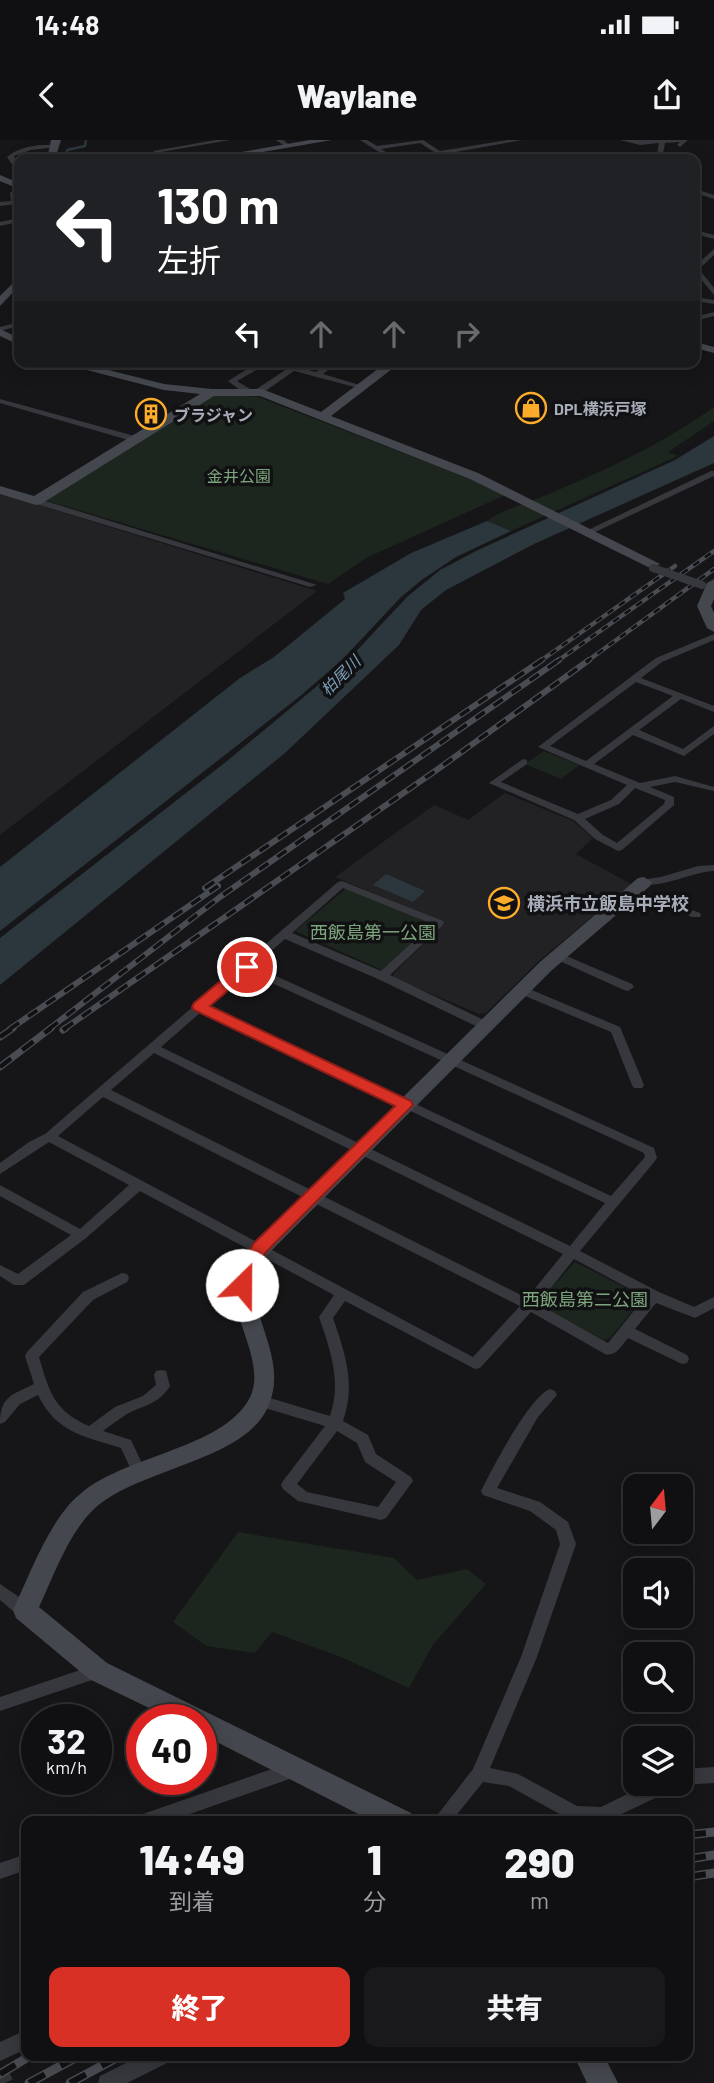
<!DOCTYPE html>
<html lang="ja">
<head>
<meta charset="utf-8">
<style>
	body { margin:0; font-family:Barlow,"Noto Sans JP",sans-serif; background:#19191b; color:#f1f3f6; height:100vh; display:flex; flex-direction:column; font-size:26px; white-space:nowrap }
	* { box-sizing:border-box; margin:0 }
	p { font-size:23px; color:#9c9d9f }
	.icon { flex:none; width:38px; height:38px; fill:none; stroke:currentColor; stroke-width:2; stroke-linecap:round; stroke-linejoin:round }
	.map { position:relative; flex:1; overflow:hidden }
	.side { position:absolute; left:21px; top:1676px; width:672px; height:245px; display:flex; flex-direction:column; background:#101012; border-radius:14px; box-shadow:0 4px 18px #0003,0 0 0 2px #303032 }
	.side>* { flex:none }
	.top-card { position:absolute; left:14px; top:14px; width:686px; height:214px; border-radius:14px; box-shadow:0 4px 18px #0003,0 0 0 2px #303032; background:#202124; color:#fff; overflow:hidden }
	.needle { width:46px; rotate:16deg }
	.controls { position:absolute; left:623px; top:1334px; display:grid; gap:14px }
	.controls a { display:grid; place-items:center; width:70px; height:70px; border-radius:14px; background:#101012; box-shadow:0 4px 18px #0003,0 0 0 2px #303032; font-size:35px }
	.speed { position:absolute; left:21px; top:1564px; display:flex; gap:14px; font-size:35px; font-weight:700; text-align:center }
	.speed>* { display:grid; place-content:center; width:91px; height:91px; border-radius:50%; background:#101012; box-shadow:0 4px 18px #0003,0 0 0 2px #303032; line-height:1 }
	.speed small { font-size:18px; font-weight:400 }
	.speed .limit { border:10px solid #d22; background:#fff; color:#111 }
	.pin { position:absolute; display:grid; place-items:center; width:60px; height:60px; color:#fff; margin:-30px; border:4px solid #fff; border-radius:50%; box-shadow:0 2px 7px #0007 }
	.me { position:absolute; width:77px; margin:-38px; rotate:23deg; stroke-linejoin:round; filter:drop-shadow(0 0 5px #0008) }
	.turn { display:flex; align-items:center; gap:24px; height:147px; padding:0 28px; font-size:32px }
	.turn .icon { width:91px; height:91px; stroke-width:2.5 }
	.turn b { display:block; font-size:49px; line-height:60px }
	.lanes { display:flex; align-items:center; height:66px; padding:0 28px; background:#0003; justify-content:center; gap:35px; direction:ltr }
	.lanes .off { opacity:.35 }
	.eta { display:flex; justify-content:space-evenly; align-items:center; height:119px; text-align:center }
	.eta b { font-size:42px; font-weight:800; line-height:49px }
	.button { display:flex; gap:14px; margin-top:auto; padding:14px 28px }
	.button a { flex:1; height:80px; border-radius:14px; background:#d93025; color:#fff; font-size:28px; font-weight:800; line-height:80px; text-align:center }
	.button a+a { background:#19191b; color:#f1f3f6 }
	.status { display:flex; justify-content:space-between; align-items:center; height:49px; padding:0 35px; background:#101012; direction:ltr }
	.status svg { height:19px; fill:currentColor }
	header { display:flex; justify-content:space-between; align-items:center; height:91px; padding:0 28px; background:#101012; font-size:32px; font-weight:800 }
	.map>svg:first-child { display:block }
	.built { fill:#222225 }
	.green { fill:#1d261e }
	.water { fill:#2b363d }
	.lines { fill:none; stroke-linecap:round; stroke-linejoin:round }
	.stream { stroke:#2b363d; stroke-width:2.5 }
	.street-tunnel { stroke:#333438; stroke-width:17; stroke-dasharray:17 9; stroke-linecap:butt }
	.street { fill:#37383d; fill-rule:evenodd }
	.secondary { fill:#44474d; fill-rule:evenodd }
	.rail-far3-casing { stroke:#494c52; stroke-width:4.5 }
	.rail-far2-casing { stroke:#494c52; stroke-width:6 }
	.rail-far1-casing { stroke:#494c52; stroke-width:7 }
	.rail-casing { stroke:#494c52; stroke-width:9 }
	.rail-far3 { stroke:#111113; stroke-width:2.5; stroke-dasharray:7; stroke-linecap:butt }
	.rail-far2 { stroke:#111113; stroke-width:3.5; stroke-dasharray:11; stroke-linecap:butt }
	.rail-far1 { stroke:#111113; stroke-width:4.5; stroke-dasharray:14; stroke-linecap:butt }
	.rail { stroke:#111113; stroke-width:6; stroke-dasharray:18; stroke-linecap:butt }
	.street-bridge { stroke:#37383d; stroke-width:8 }
	.route { fill:#d93025; stroke:#8d1f18; stroke-width:2 }
	.labels { text-anchor:middle; dominant-baseline:central; stroke-width:7; stroke-linejoin:round; paint-order:stroke }
	.far-poi-label { font-size:16px; font-weight:bold; fill:#a7adb9; stroke:#111113; text-anchor:start }
	.far-park-label { font-size:16px; fill:#7da57d; stroke:#111113 }
	.far-water-label { font-size:16px; font-style:italic; fill:#7c9eb5; stroke:#111113 }
	.poi-label { font-size:18px; font-weight:bold; fill:#a7adb9; stroke:#111113; text-anchor:start }
	.park-label { font-size:18px; fill:#7da57d; stroke:#111113 }
</style>
</head>
<body>
<div class="status"><b>14:48</b><svg viewBox="0 0 49 12"><path d="M0 12V9h3v3zM5 12V6h3v6zM10 12V3h3v9zM15 12V0h3v12zM26 1h20v11H26zM47 4h2v5h-2z"/></svg></div>
<header><svg class="icon" aria-label="back" viewBox="0 0 24 24"><path d="M15 5l-7 7 7 7"/></svg>Waylane<svg class="icon" aria-label="share" viewBox="0 0 24 24"><path d="M12 15V3M7 8l5-5 5 5M5 13v7h14v-7"/></svg></header>
<div class="map">
<svg width="714" height="1943" viewBox="0 0 714 1943">
	<rect width="100%" height="100%" fill="#161618"/>
	<g class="built">
		<path d="M 0,353 L 317,451 L 0,695 Z"/>
		<path d="M 505,653 L 573,681 L 593,698 L 576,714 L 631,744 L 539,821 L 486,873 L 479,874 L 394,838 L 393,834 L 445,783 L 335,737 L 434,665 L 468,680 Z"/>
	</g>
	<g class="green">
		<path d="M 215,254 L 258,257 L 468,338 L 505,355 L 366,418 L 328,444 L 44,360 Z"/>
		<path d="M 714,267 L 714,281 L 668,312 L 678,316 L 511,391 L 487,381 C 507,367 530,363 551,353 C 608,329 664,303 714,267 Z"/>
		<path d="M 544,611 L 579,625 L 561,639 L 525,624 Z"/>
		<path d="M 347,748 L 432,784 L 382,830 L 295,791 Z"/>
		<path d="M 575,1122 L 644,1157 L 610,1198 L 604,1200 L 541,1167 L 538,1162 Z"/>
		<path d="M 238,1392 L 394,1418 L 417,1440 L 467,1429 L 486,1444 L 432,1506 L 409,1548 L 341,1517 L 272,1492 L 255,1513 L 206,1506 L 173,1482 Z"/>
	</g>
	<g class="water">
		<path d="M 714,296 L 714,323 L 534,404 L 446,450 L 421,470 L 399,505 L 285,613 L 0,845 L 0,798 L 227,621 L 347,521 L 408,456 L 440,430 L 478,410 L 675,320 Z"/>
		<path d="M 487,381 L 511,391 L 456,417 L 423,439 L 401,457 L 342,520 L 299,557 L 0,791 L 0,727 L 240,538 L 274,517 L 345,459 L 343,453 L 411,413 Z"/>
		<path d="M 386,734 L 425,751 L 413,762 L 373,745 Z"/>
	</g>
	<g class="lines">
		<path class="stream" d="M 66,19 L 67,10 L 85,6 L 86,0"/>
		<path class="street-tunnel" d="M 0,1933 L 5,1943"/>
		<g class="street">
			<path d="M 216,0 L 230,0 L 161,12 L 169,19 L 163,19 L 153,11 Z"/>
			<path d="M 276,0 L 283,0 L 291,6 L 286,7 Z"/>
			<path d="M 360,0 L 367,0 L 377,6 L 423,0 L 440,11 L 508,0 L 522,0 L 439,15 L 420,3 L 381,9 L 397,19 L 390,19 Z"/>
			<path d="M 620,0 L 688,0 L 680,7 L 677,5 L 680,2 L 665,3 L 662,19 L 656,19 L 659,3 L 640,5 Z"/>
			<path d="M 57,5 L 57,7 L 31,10 L 14,16 L 19,27 L 19,34 L 7,17 C 20,6 40,4 57,5 Z"/>
			<path d="M 541,12 L 544,14 L 543,19 L 537,19 L 538,14 Z"/>
			<path d="M 19,48 L 19,52 L 16,54 L 16,64 L 0,66 L 0,62 L 11,61 L 10,53 Z"/>
			<path d="M 695,49 L 714,55 L 714,59 L 695,53 Z"/>
			<path d="M 19,78 L 19,82 L 0,86 L 0,82 Z"/>
			<path d="M 695,90 L 714,95 L 714,99 L 695,94 Z"/>
			<path d="M 714,109 L 714,115 L 699,129 L 714,148 L 714,155 L 695,132 L 695,126 Z"/>
			<path d="M 695,157 L 714,160 L 714,164 L 695,161 Z"/>
			<path d="M 714,172 L 714,176 L 695,181 L 695,177 Z"/>
			<path d="M 19,182 L 19,186 L 0,191 L 0,187 Z"/>
			<path d="M 259,222 L 278,222 L 316,232 L 330,222 L 338,222 L 323,234 L 366,247 L 362,249 L 294,231 L 261,254 L 255,254 L 255,250 L 287,229 L 267,224 L 237,241 L 250,249 L 250,253 L 244,253 L 228,241 Z"/>
			<path d="M 0,259 L 138,297 L 139,299 L 132,301 L 0,263 Z"/>
			<path d="M 711,331 L 714,331 L 714,336 L 591,394 L 584,392 Z"/>
			<path d="M 33,359 L 39,359 L 317,445 L 310,447 L 33,363 Z"/>
			<path d="M 714,494 L 714,500 L 662,522 L 641,538 L 714,566 L 714,572 L 681,559 L 639,590 L 683,609 L 714,586 L 714,594 L 684,616 L 633,595 L 594,624 L 640,643 L 675,636 L 714,647 L 714,651 L 675,642 L 650,647 L 674,657 L 674,665 L 622,710 L 618,711 L 595,699 L 574,680 L 489,643 L 523,619 L 527,620 L 527,624 L 501,642 L 578,674 L 611,660 L 627,645 L 538,607 L 656,518 ZM 636,542 L 673,556 L 586,621 L 550,606 ZM 635,648 L 665,660 L 664,664 L 617,703 L 603,695 L 585,679 L 619,664 Z"/>
			<path d="M 714,725 L 714,731 C 694,731 654,752 639,742 L 640,740 L 661,737 L 698,726 Z"/>
			<path d="M 342,741 L 443,781 L 444,783 L 443,785 L 390,835 L 490,883 L 492,886 L 490,889 L 482,889 L 378,839 L 285,799 L 254,826 L 654,1008 L 657,1018 L 655,1021 L 580,1111 L 659,1152 L 694,1167 L 714,1157 L 714,1168 L 695,1178 L 656,1163 L 635,1189 L 687,1215 L 689,1219 L 687,1223 L 682,1224 L 628,1198 C 621,1206 616,1217 605,1214 L 531,1172 L 480,1228 L 475,1229 L 345,1161 L 333,1178 C 345,1213 356,1244 343,1281 L 368,1295 L 376,1314 L 411,1337 L 413,1341 L 386,1378 L 381,1380 L 298,1361 L 283,1349 L 281,1345 L 283,1341 L 325,1286 L 255,1265 L 253,1261 L 255,1257 L 260,1255 L 330,1276 C 342,1242 330,1209 319,1177 L 334,1155 L 140,1051 L 86,1098 L 24,1145 L 14,1145 L 0,1136 L 0,1125 L 18,1134 L 71,1095 L 0,1056 L 0,1045 L 80,1089 L 129,1045 L 49,1002 L 0,1034 L 0,1023 L 29,1002 L 45,994 L 338,742 ZM 343,748 L 432,784 L 381,831 L 292,793 ZM 248,832 L 644,1013 L 645,1017 L 611,1056 L 208,866 ZM 201,872 L 605,1063 L 570,1106 L 161,907 ZM 154,913 L 563,1114 L 527,1158 L 111,950 ZM 103,957 L 520,1166 L 473,1217 L 58,996 ZM 574,1119 L 645,1157 L 608,1203 L 538,1164 ZM 337,1291 L 357,1303 L 365,1322 L 396,1342 L 378,1367 L 307,1352 L 297,1344 Z"/>
			<path d="M 634,748 L 700,773 L 701,775 L 700,777 L 692,777 L 630,753 L 629,751 Z"/>
			<path d="M 557,812 L 632,844 L 634,847 L 628,851 L 624,850 L 553,818 L 551,816 L 553,814 Z"/>
			<path d="M 522,846 L 620,887 L 644,945 L 642,948 L 634,948 L 632,945 L 611,892 L 518,853 L 516,850 L 518,847 Z"/>
			<path d="M 122,1133 L 127,1134 L 129,1138 L 127,1142 L 93,1160 L 39,1217 C 49,1251 54,1271 89,1286 L 115,1267 L 143,1256 L 156,1245 L 154,1235 L 156,1231 L 161,1230 L 166,1231 L 170,1246 C 159,1264 144,1265 127,1274 C 119,1279 111,1285 103,1291 L 131,1300 L 146,1332 L 144,1336 L 139,1338 L 134,1336 L 121,1308 C 83,1296 57,1293 38,1255 L 20,1264 L 5,1282 L 0,1284 C 0,1256 12,1255 34,1244 L 25,1216 L 27,1212 L 83,1152 Z"/>
			<path d="M 550,1249 L 555,1251 L 557,1255 L 538,1277 L 497,1348 L 540,1362 L 568,1382 L 576,1404 L 537,1517 L 490,1628 L 518,1634 L 577,1666 L 601,1667 L 650,1643 L 676,1643 L 674,1649 L 605,1682 L 574,1682 L 509,1646 L 483,1642 L 451,1682 L 432,1682 L 473,1629 L 521,1517 L 560,1404 L 556,1390 L 530,1371 L 483,1355 L 481,1351 C 492,1329 529,1257 550,1249 Z"/>
			<path d="M 0,1444 L 31,1465 L 33,1470 L 31,1475 C 19,1479 9,1467 0,1460 Z"/>
			<path d="M 98,1524 L 104,1526 L 106,1531 L 104,1536 L 0,1571 L 0,1557 Z"/>
			<path d="M 295,1621 L 301,1624 L 303,1629 L 301,1634 L 295,1637 L 167,1682 L 135,1682 L 137,1676 L 143,1674 Z"/>
			<path d="M 714,1627 L 714,1643 L 681,1645 L 677,1643 L 681,1643 L 681,1629 Z"/>
			<path d="M 26,1714 L 26,1730 L 0,1739 L 0,1723 Z"/>
			<path d="M 26,1890 L 26,1909 L 0,1921 L 0,1902 Z"/>
			<path d="M 140,1916 L 169,1916 L 167,1923 L 127,1943 L 98,1943 L 100,1936 Z"/>
		</g>
		<g class="secondary">
			<path d="M 51,0 L 61,0 L 55,19 L 47,19 Z"/>
			<path d="M 310,0 L 332,0 L 223,19 L 202,19 Z"/>
			<path d="M 0,35 L 19,43 L 19,49 L 0,41 Z"/>
			<path d="M 19,137 L 19,146 L 0,166 L 0,156 Z"/>
			<path d="M 0,189 L 19,198 L 19,205 L 0,196 Z"/>
			<path d="M 695,202 L 714,207 L 714,213 L 695,208 Z"/>
			<path d="M 56,222 L 77,222 L 164,244 L 212,249 L 262,249 L 321,272 L 387,222 L 401,222 L 331,276 L 478,333 L 660,424 L 653,428 L 648,427 L 470,339 L 260,256 L 214,256 L 41,364 L 36,365 L 0,354 L 0,346 L 34,356 L 200,254 L 164,250 Z"/>
			<path d="M 714,439 L 714,459 L 711,466 L 714,473 L 714,492 L 707,488 L 697,466 L 707,443 Z"/>
			<path d="M 644,737 L 652,742 L 650,746 L 552,830 L 258,1124 C 243,1177 292,1216 267,1269 C 242,1321 137,1329 94,1369 C 68,1394 54,1435 39,1467 L 107,1523 L 411,1673 L 415,1682 L 374,1682 L 201,1594 L 201,1580 L 174,1580 L 89,1539 L 16,1478 L 13,1470 C 29,1436 50,1379 79,1355 C 123,1316 214,1310 246,1264 C 276,1221 213,1166 242,1116 L 540,822 L 638,738 Z"/>
			<path d="M 574,1916 L 604,1916 L 618,1943 L 587,1943 Z"/>
		</g>
		<g class="rail-far3-casing">
			<g id="rail-far3">
				<path d="M 539,522 L 675,426"/>
				<path d="M 556,522 L 714,411"/>
				<path d="M 586,522 L 714,429"/>
			</g>
		</g>
		<g class="rail-far2-casing">
			<g id="rail-far2">
				<path d="M 205,748 L 542,520"/>
				<path d="M 10,889 L 218,746"/>
				<path d="M 49,889 L 220,757 L 559,520"/>
				<path d="M 64,889 L 438,629 L 589,520"/>
			</g>
		</g>
		<g class="rail-far1-casing">
			<g id="rail-far1">
				<path d="M 63,890 L 66,888"/>
				<path d="M 0,897 L 13,888"/>
				<path d="M 0,927 L 51,888"/>
			</g>
		</g>
		<g class="rail-casing">
			<g id="rail">
				<path d="M 688,1695 L 714,1692"/>
				<path d="M 688,1719 L 714,1715"/>
				<path d="M 688,1737 L 714,1733"/>
				<path d="M 0,1934 L 30,1916"/>
				<path d="M 29,1943 L 79,1916"/>
				<path d="M 70,1943 L 120,1916"/>
			</g>
		</g>
		<use href="#rail-far3" class="rail-far3"/>
		<use href="#rail-far2" class="rail-far2"/>
		<use href="#rail-far1" class="rail-far1"/>
		<use href="#rail" class="rail"/>
		<path class="street-bridge" d="M 653,428 L 702,445"/>
	</g>
	<path class="route" d="M 247,822 L 254,827 L 252,830 L 210,866 L 411,961 L 413,965 L 266,1112 L 252,1133 L 248,1149 L 236,1149 L 233,1145 L 235,1132 L 254,1103 L 395,966 L 194,870 L 192,867 L 194,863 L 242,823 Z"/>
	<defs>
		<g id="shop-ring" transform="scale(1.575)"><circle r="9.5" fill="#111113" stroke="#fcab2a" stroke-width="1.5"/><path d="M-5-2.5h2.3a2.7 3.5 0 0 1 5.4 0H5L5.5 6h-11ZM-1.5-2.5h3a1.5 2.3 0 0 0-3 0Z" fill="#fcab2a"/></g>
		<g id="building-ring" transform="scale(1.575)"><circle r="9.5" fill="#111113" stroke="#fcab2a" stroke-width="1.5"/><path d="M-4-6H4V6H1V3H-1V6H-4ZM-2.5-4.3h1.7v1.8h-1.7ZM.8-4.3h1.7v1.8H.8ZM-2.5-1h1.7V.8h-1.7ZM.8-1h1.7V.8H.8Z" fill="#fcab2a"/></g>
		<g id="school-ring" transform="scale(1.575)"><circle r="9.5" fill="#111113" stroke="#fcab2a" stroke-width="1.5"/><path d="M0-5L7-2L0 1L-7-2ZM-4 1L0 2.5L4 1V4Q0 6-4 4Z" fill="#fcab2a"/></g>
	</defs>
	<g fill-rule="evenodd">
		<use href="#shop-ring" x="531" y="268"/>
		<use href="#building-ring" x="151" y="274"/>
		<use href="#school-ring" x="504" y="763"/>
	</g>
	<g class="labels">
		<g class="far-poi-label">
			<text x="554" y="268">DPL横浜戸塚</text>
			<text x="174" y="274">ブラジャン</text>
		</g>
		<g class="far-park-label">
			<text x="239" y="335">金井公園</text>
		</g>
		<g class="far-water-label">
			<text transform="translate(340 535) rotate(-45)">柏尾川</text>
		</g>
		<g class="poi-label">
			<text x="527" y="763">横浜市立飯島中学校</text>
		</g>
		<g class="park-label">
			<text x="373" y="792">西飯島第一公園</text>
			<text x="585" y="1159">西飯島第二公園</text>
		</g>
	</g>
</svg>
<div class="controls">
<a><svg class="needle" viewBox="-14 -14 28 28"><path d="M0-13l5 13h-10z" fill="#e53935"/><path d="M0 13l5-13h-10z" fill="#9c9d9f"/></svg></a>
<a><svg class="icon" aria-label="sound" viewBox="0 0 24 24"><path d="M4 9h4l5-4v14l-5-4H4zM17 9q2 3 0 6"/></svg></a>
<a><svg class="icon" aria-label="search" viewBox="0 0 24 24"><circle cx="10" cy="10" r="6"/><path d="M15 15l6 6"/></svg></a>
<a><svg class="icon" aria-label="layers" viewBox="0 0 24 24"><path d="M12 4l9 5-9 5-9-5zM3 14l9 5 9-5"/></svg></a>
</div>
<div class="speed"><div>32<small>km/h</small></div><div class="limit">40</div></div>
<div class="pin" style="left:247px;top:827px;background:#d93025"><svg class="icon" aria-label="arrive" viewBox="0 0 24 24"><path d="M6 21V4h12l-3 4 3 4H6"/></svg></div>
<svg class="me" style="left:242px;top:1145px" viewBox="-20 -20 40 40"><circle r="19" fill="#fff"/><path d="M0-13L10 11 0 6-10 11z" fill="#d93025"/></svg>
<div class="top-card">
<div class="turn"><svg class="icon" aria-label="left" viewBox="0 0 24 24"><path d="M17 20v-9H6M10 6l-5 5 5 5"/></svg><div><b>130 m</b>左折</div></div>
<div class="lanes"><svg class="icon" aria-label="left" viewBox="0 0 24 24"><path d="M17 20v-9H6M10 6l-5 5 5 5"/></svg><svg class="icon off" aria-label="ahead" viewBox="0 0 24 24"><path d="M12 20V5M6 11l6-6 6 6"/></svg><svg class="icon off" aria-label="ahead" viewBox="0 0 24 24"><path d="M12 20V5M6 11l6-6 6 6"/></svg><svg class="icon off" aria-label="right" viewBox="0 0 24 24"><path d="M7 20v-9h11M14 6l5 5-5 5"/></svg></div>
</div>
<section class="side">
<div class="eta">
<div><b>14:49</b><p>到着</p></div>
<div><b>1</b><p>分</p></div>
<div><b>290</b><p>m</p></div>
</div>
<div class="button"><a>終了</a><a>共有</a></div>
</section>
</div>
</body>
</html>
